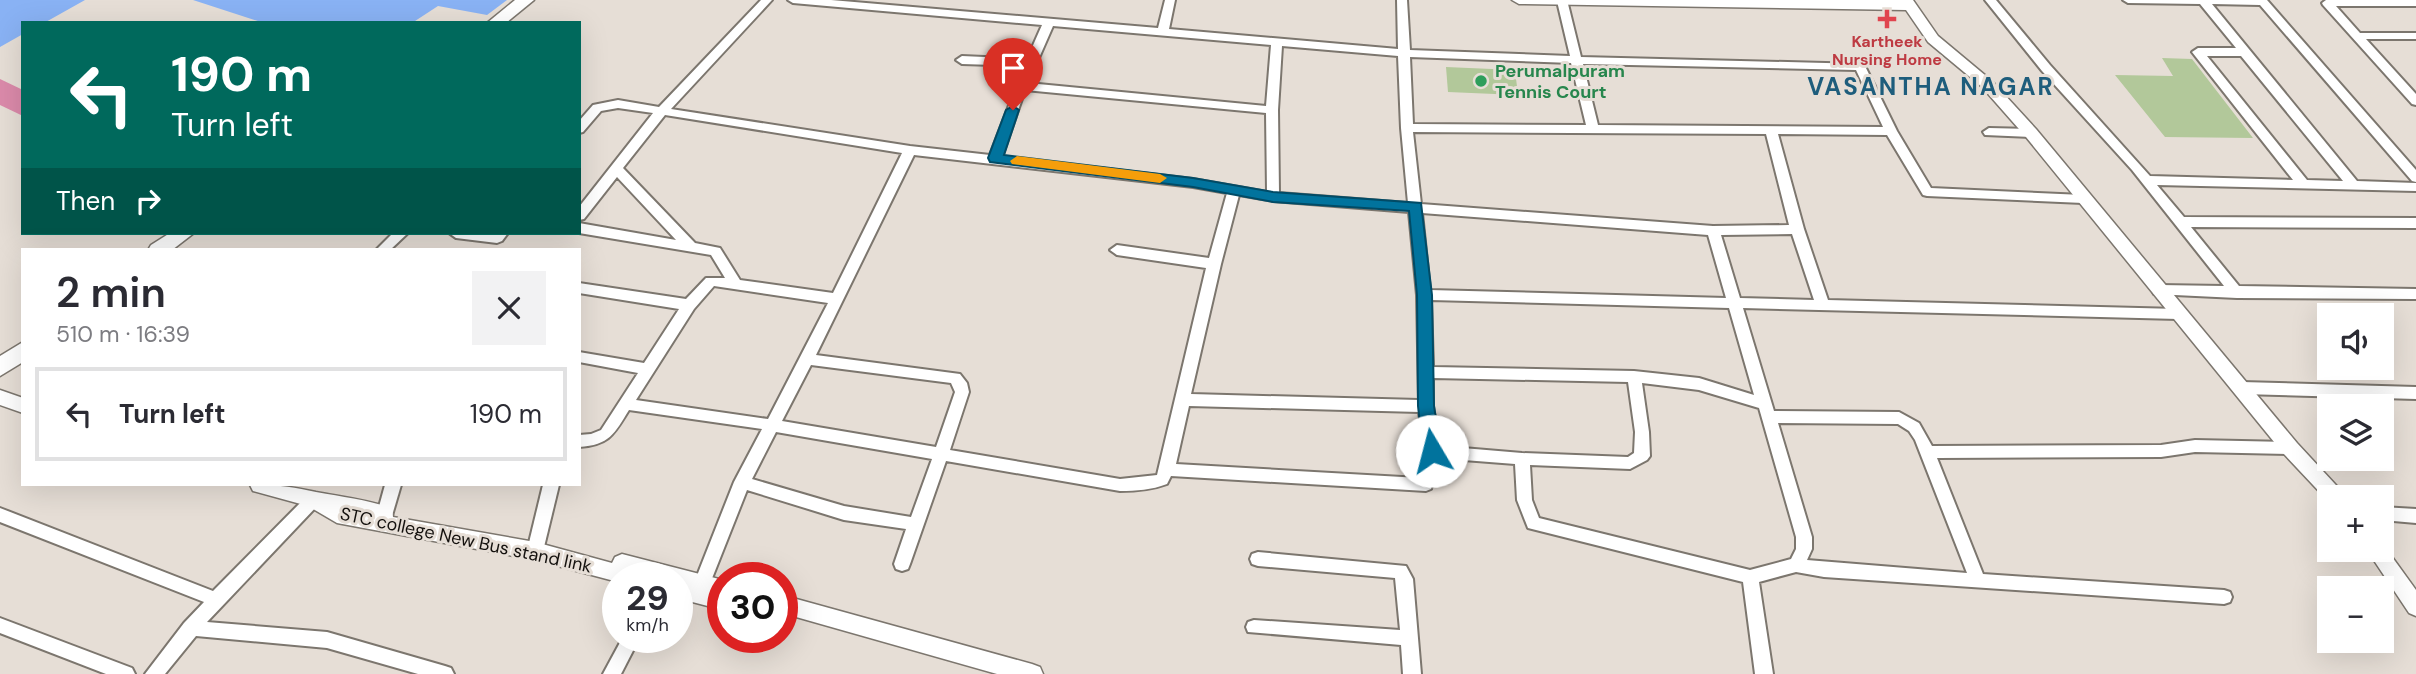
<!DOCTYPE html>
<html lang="en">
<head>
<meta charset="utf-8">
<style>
	body { margin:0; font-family:"DM Sans",sans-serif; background:#f2f2f3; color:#2b2b33; height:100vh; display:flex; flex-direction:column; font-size:26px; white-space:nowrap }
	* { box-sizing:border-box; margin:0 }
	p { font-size:23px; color:#7c7c81 }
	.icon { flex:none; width:38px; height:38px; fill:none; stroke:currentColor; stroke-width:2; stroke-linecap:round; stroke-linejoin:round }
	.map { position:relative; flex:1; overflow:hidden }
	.details { position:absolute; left:21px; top:248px; width:560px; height:238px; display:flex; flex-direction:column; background:#fff; border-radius:0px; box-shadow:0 7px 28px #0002 }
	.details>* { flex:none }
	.hud { position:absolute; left:21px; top:21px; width:560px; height:214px; border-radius:0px; box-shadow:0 7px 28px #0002; background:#00695c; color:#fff; overflow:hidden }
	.controls { position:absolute; left:2317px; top:303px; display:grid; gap:14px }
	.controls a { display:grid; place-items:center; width:77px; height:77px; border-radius:0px; background:#fff; box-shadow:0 7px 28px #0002; font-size:35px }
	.speed { position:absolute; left:602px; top:562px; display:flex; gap:14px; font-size:35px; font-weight:700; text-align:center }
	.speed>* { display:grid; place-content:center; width:91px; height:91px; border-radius:50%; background:#fff; box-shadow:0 7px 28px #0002; line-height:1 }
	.speed small { font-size:18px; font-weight:400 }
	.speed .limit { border:10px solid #d22; background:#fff; color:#111 }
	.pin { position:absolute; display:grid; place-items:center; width:60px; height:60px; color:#fff; margin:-72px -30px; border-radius:50% 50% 50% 0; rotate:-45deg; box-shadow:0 0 7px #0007 }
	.pin .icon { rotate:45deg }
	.me { position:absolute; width:77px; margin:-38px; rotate:352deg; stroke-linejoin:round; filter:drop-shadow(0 0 5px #0008) }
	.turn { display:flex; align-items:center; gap:24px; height:147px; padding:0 35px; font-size:32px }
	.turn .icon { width:91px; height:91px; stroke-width:2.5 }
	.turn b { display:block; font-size:49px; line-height:60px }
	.then { display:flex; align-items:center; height:66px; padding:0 35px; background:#0003; gap:14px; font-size:26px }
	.round { display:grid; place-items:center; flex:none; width:74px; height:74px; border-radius:0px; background:#f2f2f3 }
	.headline { display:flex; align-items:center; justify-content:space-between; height:119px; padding:0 35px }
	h1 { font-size:42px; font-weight:600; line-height:52px }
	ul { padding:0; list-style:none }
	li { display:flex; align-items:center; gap:21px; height:94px; margin:0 14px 10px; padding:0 21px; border:4px solid #e1e1e2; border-radius:0px }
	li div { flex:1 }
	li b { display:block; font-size:26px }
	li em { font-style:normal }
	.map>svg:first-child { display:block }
	.green { fill:#b2c89a }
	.water { fill:#89b2f4 }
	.building { fill:#db8aaa }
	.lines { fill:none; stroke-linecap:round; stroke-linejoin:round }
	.minor-casing { stroke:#7c766e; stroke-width:4 }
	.tertiary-casing { stroke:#7c766e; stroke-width:3 }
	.primary-casing { stroke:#7c766e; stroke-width:3 }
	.minor { fill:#fff; fill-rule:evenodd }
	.tertiary { fill:#fff; fill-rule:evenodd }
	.primary { fill:#fff; fill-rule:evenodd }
	.route { fill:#01739d; stroke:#014b66; stroke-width:2 }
	.slow { fill:#f59e0b }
	.health-dot { fill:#e0444e; stroke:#e6ded6; stroke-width:2.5 }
	.leisure-dot { fill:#2e9e5b; stroke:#e6ded6; stroke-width:2.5 }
	.labels { text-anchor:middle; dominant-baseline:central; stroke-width:6; stroke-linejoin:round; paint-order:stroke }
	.far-health-label { font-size:16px; font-weight:bold; fill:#be3a42; stroke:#e6ded6 }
	.leisure-label { font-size:18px; font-weight:bold; fill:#27864d; stroke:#e6ded6; text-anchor:start }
	.street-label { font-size:18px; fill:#14110e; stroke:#e6ded6 }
	.district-label { font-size:24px; font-weight:bold; letter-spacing:2px; fill:#1e5d7c; stroke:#e6ded6 }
</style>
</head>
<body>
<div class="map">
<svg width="2416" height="674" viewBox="0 0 2416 674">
	<rect width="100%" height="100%" fill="#e6ded6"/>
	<g class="green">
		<path d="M 2162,58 L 2192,59 L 2253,138 L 2165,137 L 2115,75 L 2173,76 Z"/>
		<path d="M 1446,67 L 1515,70 L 1518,95 L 1448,92 Z"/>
	</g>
	<g class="water">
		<path d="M 0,0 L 85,0 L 44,23 L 23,23 L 23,34 L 0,47 Z"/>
		<path d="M 193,0 L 507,0 L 487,15 L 438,6 L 412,23 L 264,23 Z"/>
	</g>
	<path class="building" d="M 0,79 L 23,90 L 23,116 L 0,105 Z"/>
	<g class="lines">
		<g class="minor-casing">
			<g id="minor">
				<path d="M 761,0 L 772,0 L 671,109 L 910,146 L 990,155 L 1024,66 L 962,64 L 956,60 L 962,56 L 1027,59 L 1042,25 L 793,3 L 788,0 L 831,0 L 1158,28 L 1165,0 L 1175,0 L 1169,29 L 1398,49 L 1397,0 L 1407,0 L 1410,50 L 1570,56 L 1557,1 L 1567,0 L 1581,57 L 1864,64 L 1897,131 L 1931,188 L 2083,195 L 2089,199 L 2083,203 L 1927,196 L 1923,195 L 1887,135 L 1778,134 L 1804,229 L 1828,300 L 2178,309 L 2185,314 L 2178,319 L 1743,308 L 1774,411 L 1899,412 L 1919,423 L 1932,446 L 2161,445 L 2195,440 L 2290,442 L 2295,444 L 2298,448 L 2295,452 L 2290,454 L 2195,452 L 2161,457 L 1937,458 L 1983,574 L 2224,590 L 2230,592 L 2232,597 L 2230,602 L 2224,604 L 1824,577 L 1796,572 L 1759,582 L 1773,674 L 1755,674 L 1743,582 L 1528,528 L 1517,500 L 1515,464 L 1438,458 L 1431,489 L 1426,491 L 1171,476 L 1167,484 C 1151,490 1137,491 1120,491 L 946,461 L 910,564 L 908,569 L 902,571 L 896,569 L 894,564 L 906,529 L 844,520 L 747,490 L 707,591 L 705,596 L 699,598 L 693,596 L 691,591 L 734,482 L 762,429 L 629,410 C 614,434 610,445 579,447 L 579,435 L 591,434 L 601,430 L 638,373 L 579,362 L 579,352 L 644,363 L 679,309 L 579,293 L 579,283 L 686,299 L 706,278 L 725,278 L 711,255 L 579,233 L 579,223 L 676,240 L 617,177 L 584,219 L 579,220 L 579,207 L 653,113 L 618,108 L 601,111 L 583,132 L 579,133 L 579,121 L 593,105 L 618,100 L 659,107 ZM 1053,26 L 1271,45 L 1266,106 L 1028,83 ZM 1282,46 L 1398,56 L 1401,128 L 1408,203 L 1279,193 L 1278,110 ZM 1410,57 L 1571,63 L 1586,125 L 1413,124 ZM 1583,64 L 1856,70 L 1883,127 L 1598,125 ZM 1025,90 L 1266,113 L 1267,192 L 1193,179 L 1002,157 ZM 665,115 L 902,153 L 833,293 L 740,280 L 720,248 L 695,243 L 623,168 ZM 1413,132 L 1766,134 L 1789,225 L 1713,226 L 1421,204 ZM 914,155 L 1193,187 L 1227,193 L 1209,258 L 1117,245 L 1110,250 L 1117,255 L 1206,268 L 1157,475 L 1120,479 L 950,450 L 969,392 L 967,383 L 960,374 L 816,355 ZM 1239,195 L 1273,201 L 1409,212 L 1417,295 L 1419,400 L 1191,394 L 1221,264 ZM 1422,213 L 1708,235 L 1726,298 L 1430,290 ZM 1792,234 L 1814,300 L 1740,298 L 1721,235 ZM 714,286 L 828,303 L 768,419 L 636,400 L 694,309 ZM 1431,300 L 1729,308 L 1754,395 L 1699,378 L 1634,371 L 1433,367 ZM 811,365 L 951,383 L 955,392 L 936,447 L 782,421 ZM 1433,378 L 1628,382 L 1635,432 L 1634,453 L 1628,457 L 1522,453 L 1439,446 L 1433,406 ZM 1642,383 L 1699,390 L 1759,408 L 1796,537 L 1796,549 L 1791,559 L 1750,570 L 1539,518 L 1532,500 L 1530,465 L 1630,469 L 1647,460 L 1650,456 L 1649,432 ZM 1189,406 L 1419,412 L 1424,451 L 1420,478 L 1176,464 ZM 1778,423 L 1898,424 L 1909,431 L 1915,440 L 1967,573 L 1807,560 L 1812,549 L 1812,537 ZM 776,432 L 932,459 L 911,517 L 844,506 L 752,479 Z"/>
				<path d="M 1985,0 L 1996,0 L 2050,65 L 2150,176 L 2293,180 L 2192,52 L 2198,48 L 2236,48 L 2200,4 L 2128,3 L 2123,0 L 2267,0 L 2416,170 L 2416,182 L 2412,181 L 2260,5 L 2212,4 L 2357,181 L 2416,183 L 2416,191 L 2157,185 L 2184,217 L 2416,218 L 2416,228 L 2191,227 L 2239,286 L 2416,289 L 2416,299 L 2237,298 L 2154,294 L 2152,290 L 2159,285 L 2224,286 L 2132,170 L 2042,71 ZM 2207,56 L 2241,56 L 2343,181 L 2307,180 Z"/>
				<path d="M 2326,0 L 2416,0 L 2416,6 L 2336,6 L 2360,33 L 2416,33 L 2416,39 L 2366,39 L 2416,94 L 2416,105 L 2412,104 L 2323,5 L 2322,3 Z"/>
				<path d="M 1989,128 L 2031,129 L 2037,133 L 2031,137 L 1985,135 L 1983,132 Z"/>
				<path d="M 393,233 L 408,233 L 390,250 L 376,250 Z"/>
				<path d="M 449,233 L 508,233 L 502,241 L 497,243 L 456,238 Z"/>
				<path d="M 2242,382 L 2416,387 L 2416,399 L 2242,394 L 2237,392 L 2235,388 L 2237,384 Z"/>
				<path d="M 385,485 L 401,485 L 391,519 L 385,521 L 379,519 L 377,514 Z"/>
				<path d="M 543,485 L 559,485 L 543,551 L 541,556 L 535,558 L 529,556 L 527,551 Z"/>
				<path d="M 314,493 L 319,494 L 322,499 L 319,504 L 207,622 L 327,632 L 445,666 L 451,668 L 454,674 L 418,674 L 327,648 L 196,636 L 165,674 L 145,674 L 184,623 L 204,602 L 0,522 L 0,508 L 213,591 L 309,494 Z"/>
				<path d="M 2382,507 L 2416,509 L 2416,523 L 2382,520 Z"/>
				<path d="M 1258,552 L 1406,566 L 1413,579 L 1421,674 L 1403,674 L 1401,645 L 1248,632 L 1246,627 L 1248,622 L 1254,620 L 1400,630 L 1395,578 L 1258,566 L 1252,564 L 1250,559 L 1252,554 Z"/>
				<path d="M 0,618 L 132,668 L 135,674 L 106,674 L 0,633 Z"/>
				<path d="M 623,637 L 640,637 L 621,674 L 603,674 Z"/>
			</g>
		</g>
		<g class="tertiary-casing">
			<g id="tertiary">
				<path d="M 1512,0 L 1913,0 L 1938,36 L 1992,81 L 2036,129 L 2297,443 L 2347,497 L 2329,497 L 2329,502 L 2283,453 L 2026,137 L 1982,87 L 1928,42 L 1906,10 L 1519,4 Z"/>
				<path d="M 0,390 L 23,398 L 23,413 L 0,405 Z"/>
				<path d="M 250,485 C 274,484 293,487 316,492 C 343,497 364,499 392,508 L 393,517 L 535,542 L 612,563 L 615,557 L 622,554 L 723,580 L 723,610 L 677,598 L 677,578 L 618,578 L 618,582 L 535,560 L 337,523 L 308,506 L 253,491 Z"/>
				<path d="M 2382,543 L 2416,590 L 2416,616 L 2409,613 L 2367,550 L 2382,550 Z"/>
				<path d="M 782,595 L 1032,664 L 1040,667 L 1043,674 L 997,674 L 782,613 Z"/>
			</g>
		</g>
		<g class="primary-casing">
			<g id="primary">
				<path d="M 515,0 L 534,0 L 506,23 L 487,23 Z"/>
				<path d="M 170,233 L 194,233 L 172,250 L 148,250 L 151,245 Z"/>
				<path d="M 23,342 L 23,362 L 0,376 L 0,356 Z"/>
			</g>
		</g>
		<use href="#minor" class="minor"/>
		<use href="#tertiary" class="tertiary"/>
		<use href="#primary" class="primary"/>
	</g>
	<path class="route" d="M 1013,106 L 1019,110 L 1004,155 L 1193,178 L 1273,192 L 1421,203 L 1432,295 L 1434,406 L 1441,451 L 1438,456 L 1426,456 L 1423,451 L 1418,406 L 1417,295 L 1409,211 L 1273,202 L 1193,187 L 990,162 L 988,158 L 1006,110 Z"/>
	<path class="slow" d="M 1017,156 L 1160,174 L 1167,178 L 1160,183 L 1012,164 L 1010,161 Z"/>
	<path class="health-dot" d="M1883.5 8.5h7v7h7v7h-7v7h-7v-7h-7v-7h7z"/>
	<circle class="leisure-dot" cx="1481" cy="81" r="7"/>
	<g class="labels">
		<g class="far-health-label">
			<text x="1887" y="41">Kartheek<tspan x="1887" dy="18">Nursing Home</tspan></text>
		</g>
		<g class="leisure-label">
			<text x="1495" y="71">Perumalpuram<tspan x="1495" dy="21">Tennis Court</tspan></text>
		</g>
		<g class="street-label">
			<text transform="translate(466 540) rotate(12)">STC college New Bus stand link</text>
		</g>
		<g class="district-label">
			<text x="1931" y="86">VASANTHA NAGAR</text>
		</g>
	</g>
</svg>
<div class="controls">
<a><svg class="icon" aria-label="sound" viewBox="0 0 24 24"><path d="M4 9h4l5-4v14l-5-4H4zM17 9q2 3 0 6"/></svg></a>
<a><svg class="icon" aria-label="layers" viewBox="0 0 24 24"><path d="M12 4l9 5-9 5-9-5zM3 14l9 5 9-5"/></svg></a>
<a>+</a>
<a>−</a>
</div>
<div class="speed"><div>29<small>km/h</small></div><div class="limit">30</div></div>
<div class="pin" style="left:1013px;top:110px;background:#d93025"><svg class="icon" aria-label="arrive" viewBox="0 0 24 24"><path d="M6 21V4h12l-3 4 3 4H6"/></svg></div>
<svg class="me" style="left:1432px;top:451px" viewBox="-20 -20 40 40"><circle r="19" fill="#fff"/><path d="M0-13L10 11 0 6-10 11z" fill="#01739d"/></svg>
<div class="hud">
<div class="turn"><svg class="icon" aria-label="left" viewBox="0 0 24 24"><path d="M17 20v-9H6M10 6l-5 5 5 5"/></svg><div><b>190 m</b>Turn left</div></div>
<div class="then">Then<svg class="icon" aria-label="right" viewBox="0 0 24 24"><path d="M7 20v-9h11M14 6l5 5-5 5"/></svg></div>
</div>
<section class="details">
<div class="headline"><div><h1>2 min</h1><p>510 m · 16:39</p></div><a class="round"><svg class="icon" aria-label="close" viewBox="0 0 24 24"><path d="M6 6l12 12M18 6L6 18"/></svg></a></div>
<ul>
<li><svg class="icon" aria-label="left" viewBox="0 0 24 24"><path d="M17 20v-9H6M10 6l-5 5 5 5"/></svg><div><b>Turn left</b></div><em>190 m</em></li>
</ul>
</section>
</div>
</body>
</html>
